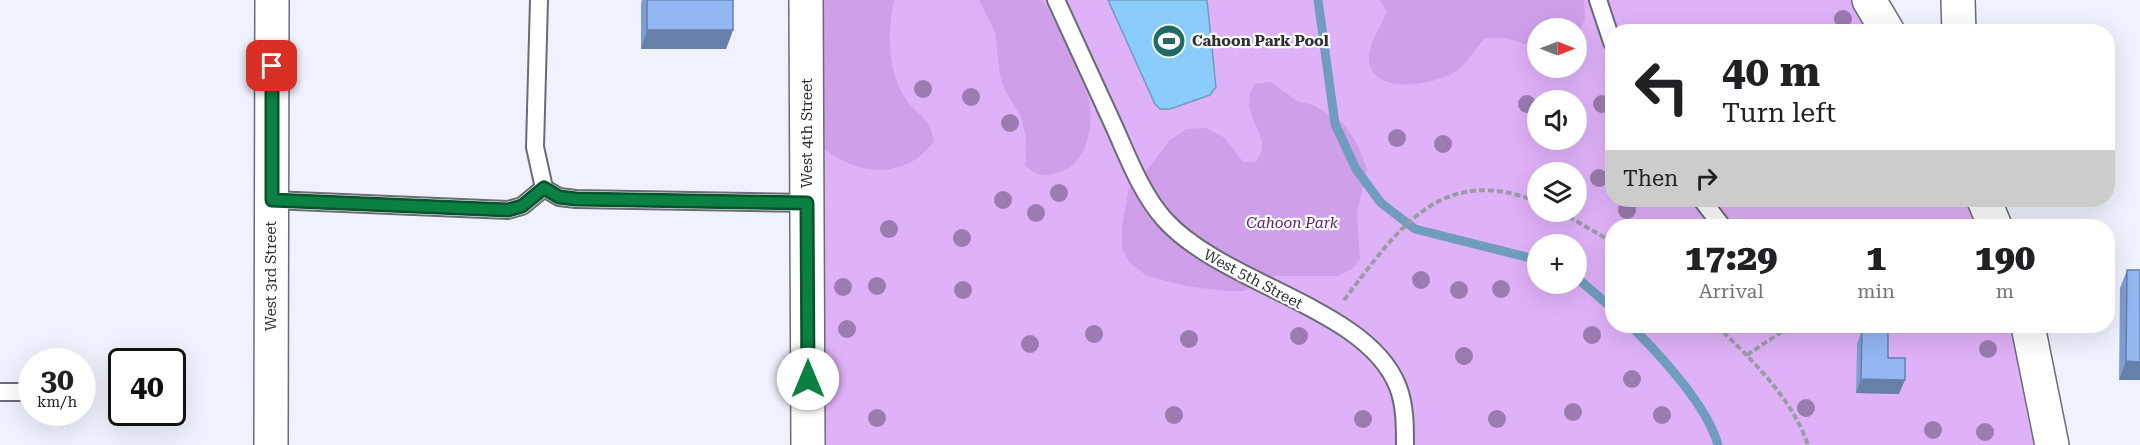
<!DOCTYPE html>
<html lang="en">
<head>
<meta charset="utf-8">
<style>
	body { margin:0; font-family:"Roboto Serif",serif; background:#f6f6f6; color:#202124; height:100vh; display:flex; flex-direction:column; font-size:22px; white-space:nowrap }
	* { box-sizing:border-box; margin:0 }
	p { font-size:20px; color:#757577 }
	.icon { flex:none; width:33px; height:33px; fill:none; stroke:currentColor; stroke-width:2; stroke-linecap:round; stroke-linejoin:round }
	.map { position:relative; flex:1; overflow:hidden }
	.side { position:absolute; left:1605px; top:219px; width:510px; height:114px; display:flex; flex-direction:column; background:#fff; border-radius:24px; box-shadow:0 6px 24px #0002 }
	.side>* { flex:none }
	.guide { position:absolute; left:1605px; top:24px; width:510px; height:183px; border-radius:24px; box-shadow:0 6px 24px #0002; background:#fff; color:#202124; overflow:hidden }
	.needle { width:39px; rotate:90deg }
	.controls { position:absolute; left:1527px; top:18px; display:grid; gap:12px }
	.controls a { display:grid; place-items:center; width:60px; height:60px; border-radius:50%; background:#fff; box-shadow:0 6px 24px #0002; font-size:30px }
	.speed { position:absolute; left:18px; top:348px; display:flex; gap:12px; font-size:30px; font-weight:700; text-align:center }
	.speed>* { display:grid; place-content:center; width:78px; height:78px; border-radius:50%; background:#fff; box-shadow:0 6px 24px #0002; line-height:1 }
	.speed small { font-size:15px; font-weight:400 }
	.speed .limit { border:3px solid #111; border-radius:9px; background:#fff; color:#111 }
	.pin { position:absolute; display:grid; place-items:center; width:51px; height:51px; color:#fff; margin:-26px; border-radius:12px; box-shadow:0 3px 9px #0006 }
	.me { position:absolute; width:66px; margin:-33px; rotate:0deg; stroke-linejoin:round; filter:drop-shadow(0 0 4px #0008) }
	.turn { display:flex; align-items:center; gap:21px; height:126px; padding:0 18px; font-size:27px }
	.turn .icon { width:78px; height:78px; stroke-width:2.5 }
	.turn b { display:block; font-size:42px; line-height:51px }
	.then { display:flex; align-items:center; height:57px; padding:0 18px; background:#0003; gap:12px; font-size:22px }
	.eta { display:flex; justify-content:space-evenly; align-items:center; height:102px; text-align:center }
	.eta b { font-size:36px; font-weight:800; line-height:42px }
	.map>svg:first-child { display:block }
	.green { fill:#dfb1f8; fill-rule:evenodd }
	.forest { fill:#d09fea }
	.water { fill:#8cccfb; stroke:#709dbf; stroke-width:1.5 }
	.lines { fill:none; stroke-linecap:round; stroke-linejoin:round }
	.stream { stroke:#709dbf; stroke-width:9 }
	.lane-casing { stroke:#6a6c75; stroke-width:20 }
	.street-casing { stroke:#6a6c75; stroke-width:36 }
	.secondary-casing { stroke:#6a6c75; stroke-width:36 }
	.path { stroke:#9a9ca4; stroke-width:4; stroke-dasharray:6 3; stroke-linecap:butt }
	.lane { stroke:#fff; stroke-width:16 }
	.street { stroke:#fff; stroke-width:33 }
	.secondary { stroke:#fff; stroke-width:33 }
	.tree { fill:#9b7bb0 }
	.wall { fill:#7e9dd0 }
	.shaded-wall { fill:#6680a9 }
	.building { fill:#92b7f2; stroke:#6680a9; stroke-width:1.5 }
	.route-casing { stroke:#07532c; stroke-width:15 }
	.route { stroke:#0b8043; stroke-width:10 }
	.labels { text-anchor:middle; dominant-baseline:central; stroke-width:4.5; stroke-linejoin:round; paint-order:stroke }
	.poi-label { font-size:15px; font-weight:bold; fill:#2e2e33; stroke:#fff; text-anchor:start }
	.street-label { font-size:15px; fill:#2e2e33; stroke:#fff }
	.park-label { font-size:15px; font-style:italic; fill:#571a71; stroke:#fff }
</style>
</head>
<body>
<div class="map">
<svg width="2140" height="445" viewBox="0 0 2140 445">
	<rect width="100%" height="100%" fill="#eff1fd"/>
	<path class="green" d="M 806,0 L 1869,0 L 1888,31 L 1612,32 L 1612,200 L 1984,200 L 1995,226 L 1612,226 L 1612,326 L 2028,326 L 2052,445 L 808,445 ZM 1538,28 L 1576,28 L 1576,68 L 1538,68 ZM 1538,100 L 1576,100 L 1576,140 L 1538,140 ZM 1538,172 L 1576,172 L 1576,212 L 1538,212 ZM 1538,244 L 1576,244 L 1576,284 L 1538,284 Z"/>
	<g class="forest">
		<path d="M 813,0 L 894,0 C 887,32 887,76 909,103 C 924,121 928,116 934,141 C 906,181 854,176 821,146 Z"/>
		<path d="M 979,0 L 1043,0 L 1048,9 C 1060,35 1086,80 1090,107 C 1093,129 1085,164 1062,171 C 1046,177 1039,177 1025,166 L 1026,138 L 1021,117 L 1006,92 L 1000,76 L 995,32 Z"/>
		<path d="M 1380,0 L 1584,0 L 1585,19 L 1577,36 L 1576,28 L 1538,28 L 1537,48 L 1506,38 L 1485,38 C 1476,48 1466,65 1455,72 C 1432,86 1367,97 1369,55 C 1370,42 1382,24 1387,12 Z"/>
		<path d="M 1271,82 L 1297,101 L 1313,105 L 1343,123 L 1357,143 L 1367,169 L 1357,212 L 1360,258 L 1355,267 L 1337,276 L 1276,276 L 1244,291 L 1226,291 L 1186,286 L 1147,276 L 1130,263 L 1122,249 L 1122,226 L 1129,188 L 1148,169 L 1169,141 L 1186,129 L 1206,128 L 1225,138 L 1243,162 L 1256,162 C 1277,134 1236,120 1254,84 Z"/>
	</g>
	<path class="water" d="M 1108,0 L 1207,0 L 1216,87 L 1210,95 L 1170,109 L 1160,109 L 1155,104 Z"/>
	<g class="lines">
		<g class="stream">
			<path d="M 1318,0 L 1335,124 L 1356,169 L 1381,203 L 1415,229 L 1538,260"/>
			<path d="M 1576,277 L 1612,308"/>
			<path d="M 1631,326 C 1660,355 1707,405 1718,445"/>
		</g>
		<g class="lane-casing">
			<g id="lane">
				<path d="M 539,0 L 535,147 L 544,188 L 559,197 L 576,199 L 807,203"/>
				<path d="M 1056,0 C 1075,41 1094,83 1113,124 C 1128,157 1141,193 1165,220 C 1224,285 1368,308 1398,387 C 1405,405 1405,425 1405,445"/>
				<path d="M 1598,0 L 1612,42"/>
				<path d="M 272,200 L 508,210 L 522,206 L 544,188"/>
				<path d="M 1702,200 L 1722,226"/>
				<path d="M 0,392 L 32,392"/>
			</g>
		</g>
		<g class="street-casing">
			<g id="street">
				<path d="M 1958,0 L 1959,32"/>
				<path d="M 271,445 L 272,0"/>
			</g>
		</g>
		<g class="secondary-casing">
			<g id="secondary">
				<path d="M 806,0 L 808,445"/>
				<path d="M 1869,0 L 1888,32"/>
				<path d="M 1984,200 L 1995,226"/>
				<path d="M 2028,326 L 2052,445"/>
			</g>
		</g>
		<g class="path">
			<path d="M 1561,212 L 1612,242"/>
			<path d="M 1344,300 C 1397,231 1440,162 1538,202"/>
			<path d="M 1717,326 C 1752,360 1792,398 1808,445"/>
			<path d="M 1747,355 L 1790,326"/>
		</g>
		<use href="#lane" class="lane"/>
		<use href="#street" class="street"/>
		<use href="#secondary" class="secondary"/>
	</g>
	<g class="tree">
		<circle cx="1843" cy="19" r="9"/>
		<circle cx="923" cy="89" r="9"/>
		<circle cx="971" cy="97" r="9"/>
		<circle cx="1527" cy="104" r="9"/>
		<circle cx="1602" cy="104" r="9"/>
		<circle cx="1010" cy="123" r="9"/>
		<circle cx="1397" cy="138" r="9"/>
		<circle cx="1443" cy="144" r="9"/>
		<circle cx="1599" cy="178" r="9"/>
		<circle cx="1059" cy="193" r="9"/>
		<circle cx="1003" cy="200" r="9"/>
		<circle cx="1627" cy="210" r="9"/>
		<circle cx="1036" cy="213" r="9"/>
		<circle cx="889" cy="229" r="9"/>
		<circle cx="962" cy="238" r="9"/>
		<circle cx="1421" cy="280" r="9"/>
		<circle cx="877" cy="286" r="9"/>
		<circle cx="843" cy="287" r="9"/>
		<circle cx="1501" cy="289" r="9"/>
		<circle cx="963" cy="290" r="9"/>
		<circle cx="1459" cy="290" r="9"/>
		<circle cx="847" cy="329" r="9"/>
		<circle cx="1094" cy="334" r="9"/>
		<circle cx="1592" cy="335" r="9"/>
		<circle cx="1299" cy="336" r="9"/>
		<circle cx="1189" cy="339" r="9"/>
		<circle cx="1030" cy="344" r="9"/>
		<circle cx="1988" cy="349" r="9"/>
		<circle cx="1464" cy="356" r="9"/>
		<circle cx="1632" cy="379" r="9"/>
		<circle cx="1806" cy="408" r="9"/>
		<circle cx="1573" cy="412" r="9"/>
		<circle cx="1174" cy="415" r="9"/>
		<circle cx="1662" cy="415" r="9"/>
		<circle cx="877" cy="418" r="9"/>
		<circle cx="1363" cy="419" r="9"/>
		<circle cx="1497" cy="419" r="9"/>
		<circle cx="1933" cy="430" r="9"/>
		<circle cx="1985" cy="432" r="9"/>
	</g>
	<g class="wall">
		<path d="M 642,0 L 733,0 L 733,30 L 726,49 L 641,49 L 641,3 Z"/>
		<path d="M 2127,270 L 2140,270 L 2140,380 L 2119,380 L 2120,288 Z"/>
		<path d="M 1862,330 L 1888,358 L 1899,394 L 1856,393 L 1857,344 Z"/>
	</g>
	<g class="shaded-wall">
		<path d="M 647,30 L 733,30 L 726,49 L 641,49 Z"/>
		<path d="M 2126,361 L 2140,362 L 2140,380 L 2119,380 Z"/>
		<path d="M 1861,379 L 1905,380 L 1899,394 L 1856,393 Z"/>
	</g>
	<g class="building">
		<rect x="647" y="0" width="86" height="30"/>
		<path d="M 2127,270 L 2140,270 L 2140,362 L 2126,361 Z"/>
		<path d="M 1862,330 L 1888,331 L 1888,358 L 1905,358 L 1905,380 L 1861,379 Z"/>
	</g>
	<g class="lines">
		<g class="route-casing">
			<path id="route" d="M 272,66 L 272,200 L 508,210 L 522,206 L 544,188 L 559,197 L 576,199 L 807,203 L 808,379"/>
		</g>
		<use href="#route" class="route"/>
	</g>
	<defs>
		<g id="stadium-disc" transform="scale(1.725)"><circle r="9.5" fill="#206b65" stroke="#fff"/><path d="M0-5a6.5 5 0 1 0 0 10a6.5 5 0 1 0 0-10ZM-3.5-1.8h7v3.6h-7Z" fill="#fff"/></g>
	</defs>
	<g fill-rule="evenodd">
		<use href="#stadium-disc" x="1169" y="41"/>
	</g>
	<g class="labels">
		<g class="poi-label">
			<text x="1192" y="41">Cahoon Park Pool</text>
		</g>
		<g class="street-label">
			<text transform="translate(807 133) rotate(-90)">West 4th Street</text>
			<text transform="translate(271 276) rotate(-90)">West 3rd Street</text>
			<text transform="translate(1253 279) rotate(28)">West 5th Street</text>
		</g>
		<g class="park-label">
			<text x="1292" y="223">Cahoon Park</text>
		</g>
	</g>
</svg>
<div class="controls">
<a><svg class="needle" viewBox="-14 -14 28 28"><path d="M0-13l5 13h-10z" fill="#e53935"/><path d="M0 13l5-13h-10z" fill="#757577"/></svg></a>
<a><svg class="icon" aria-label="sound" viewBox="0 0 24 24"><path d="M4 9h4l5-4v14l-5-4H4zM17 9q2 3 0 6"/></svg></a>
<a><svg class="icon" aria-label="layers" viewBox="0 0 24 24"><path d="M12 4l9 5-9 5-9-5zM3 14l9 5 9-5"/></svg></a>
<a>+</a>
</div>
<div class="speed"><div>30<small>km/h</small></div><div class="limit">40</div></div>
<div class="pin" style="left:272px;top:66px;background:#d93025"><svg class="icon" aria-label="arrive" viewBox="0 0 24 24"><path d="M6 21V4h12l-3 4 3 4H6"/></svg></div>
<svg class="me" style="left:808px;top:379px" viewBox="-20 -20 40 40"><circle r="19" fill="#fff"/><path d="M0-13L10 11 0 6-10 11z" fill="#0b8043"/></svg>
<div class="guide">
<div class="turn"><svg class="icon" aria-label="left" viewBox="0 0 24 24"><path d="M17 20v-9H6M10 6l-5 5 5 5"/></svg><div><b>40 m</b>Turn left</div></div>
<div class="then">Then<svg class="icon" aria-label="right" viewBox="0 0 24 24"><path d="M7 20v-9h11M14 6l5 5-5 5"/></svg></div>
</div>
<section class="side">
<div class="eta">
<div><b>17:29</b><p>Arrival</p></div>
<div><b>1</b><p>min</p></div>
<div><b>190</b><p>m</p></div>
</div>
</section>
</div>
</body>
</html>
